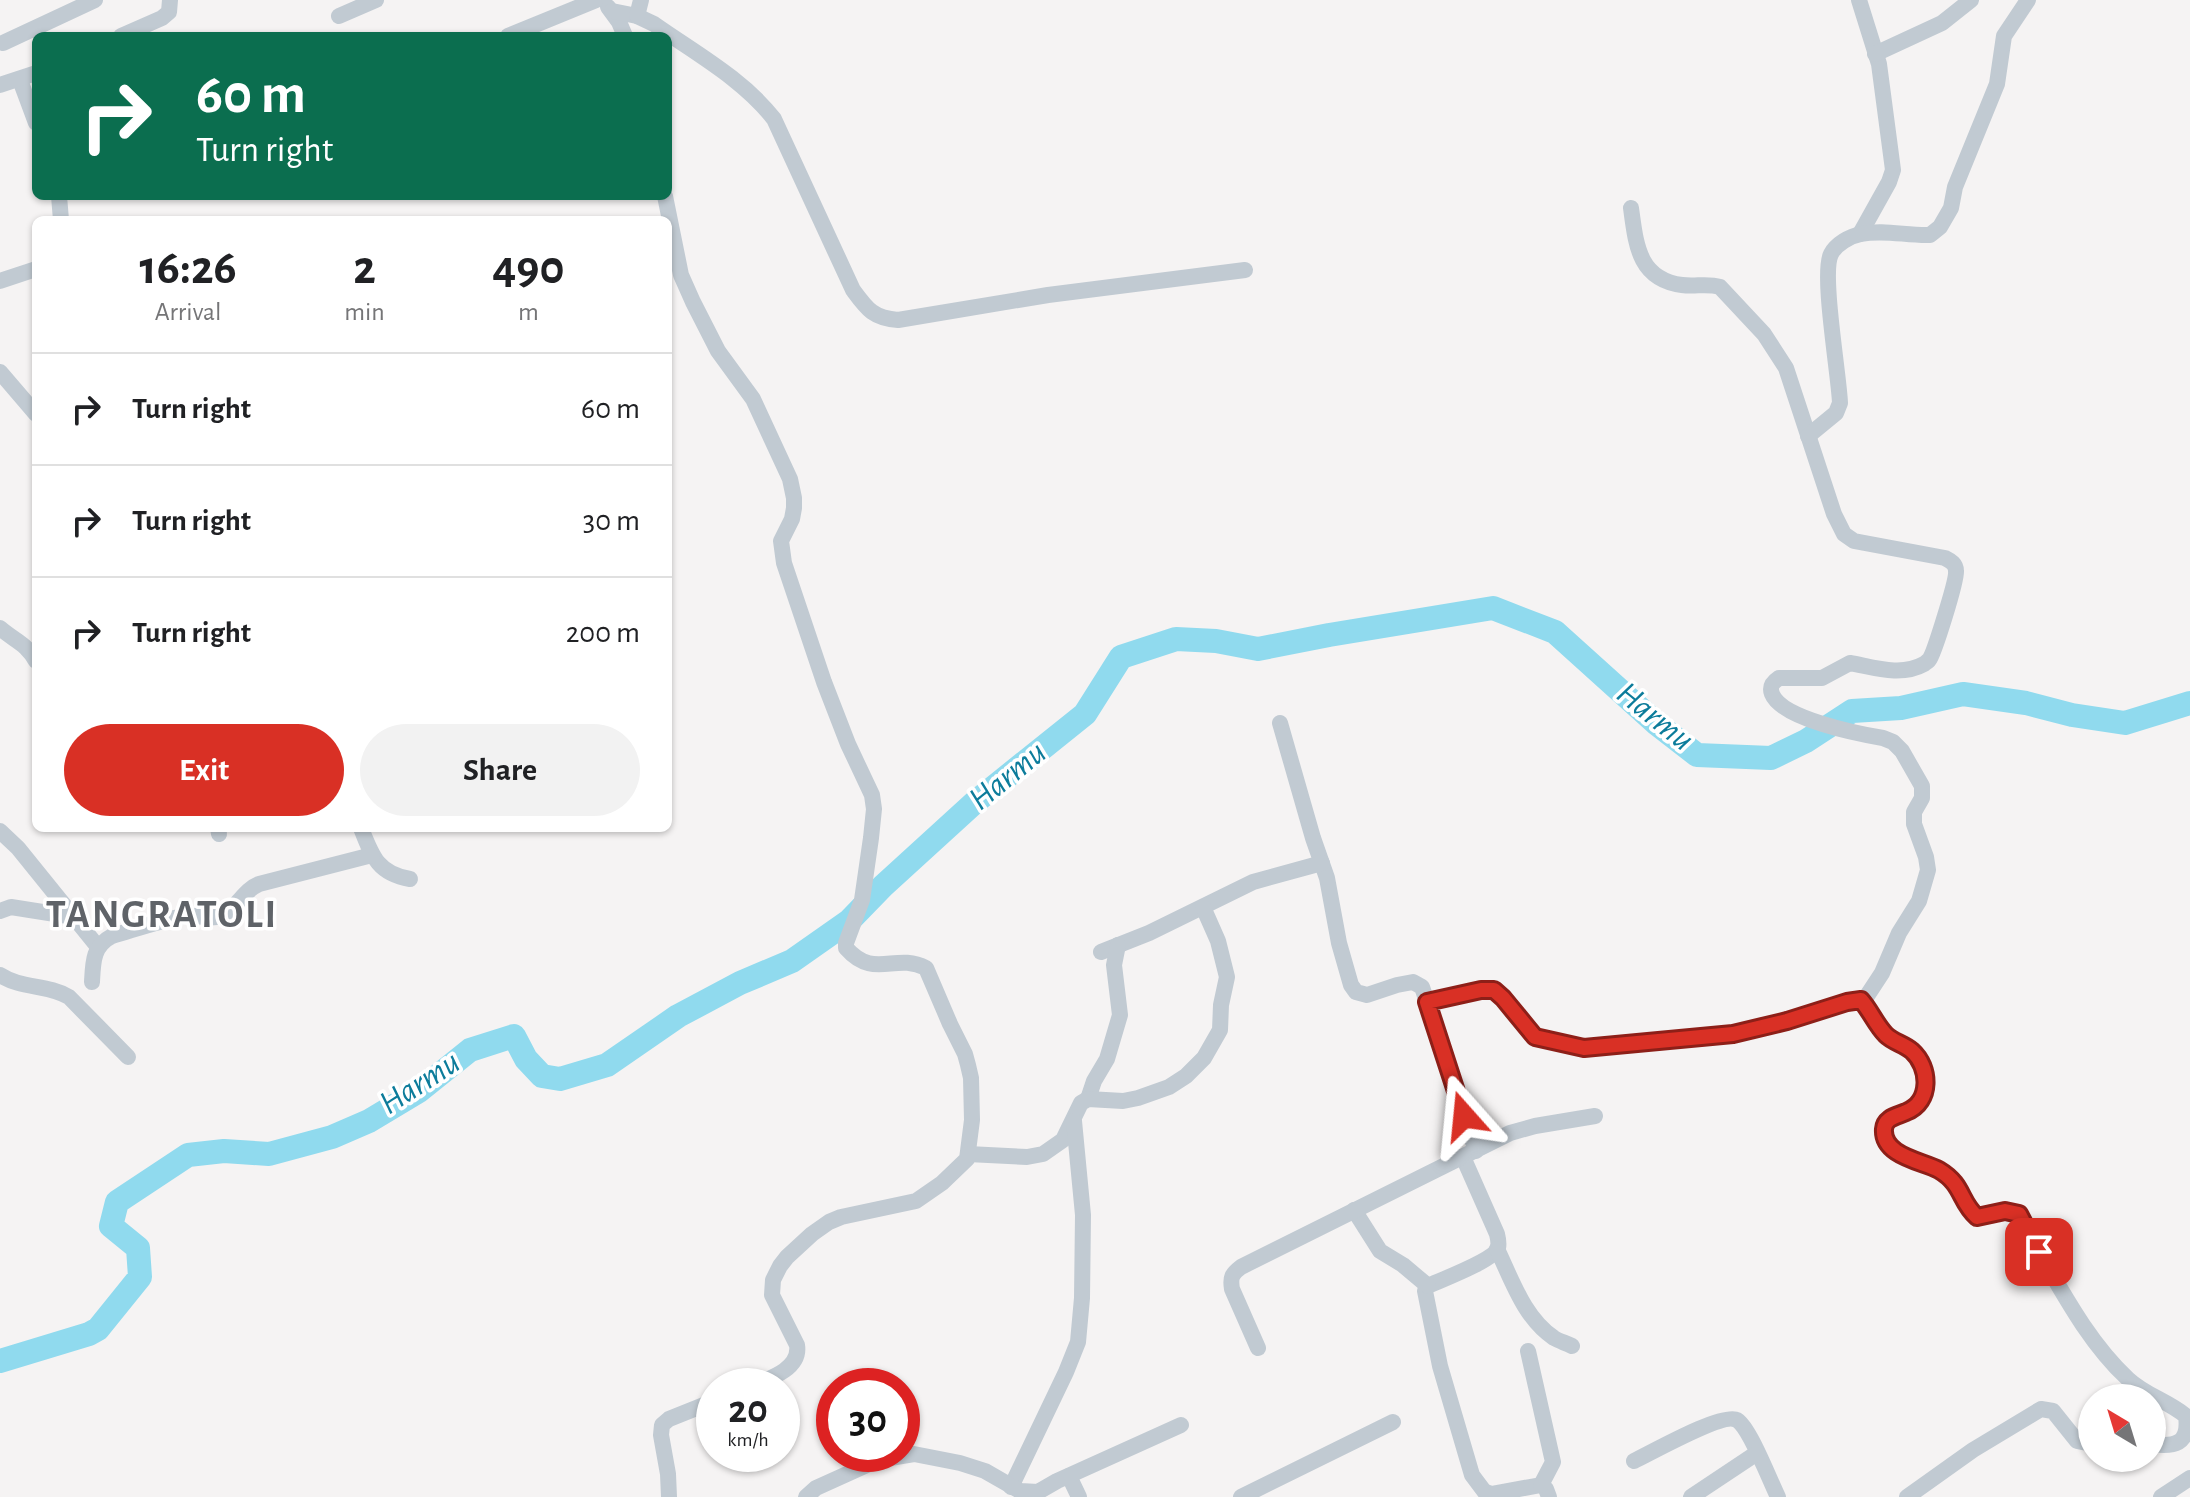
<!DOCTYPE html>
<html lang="en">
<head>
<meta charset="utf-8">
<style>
	body { margin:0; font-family:"Alegreya Sans",sans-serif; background:#f2f2f2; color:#202124; height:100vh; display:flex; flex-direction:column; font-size:30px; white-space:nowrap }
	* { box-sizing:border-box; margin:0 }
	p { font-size:26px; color:#757577 }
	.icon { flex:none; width:44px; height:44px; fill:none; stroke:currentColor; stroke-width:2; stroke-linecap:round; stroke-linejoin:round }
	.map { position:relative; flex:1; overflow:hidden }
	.drawer { position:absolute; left:32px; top:216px; width:640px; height:616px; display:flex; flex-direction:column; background:#fff; border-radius:12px; box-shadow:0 2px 6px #0004 }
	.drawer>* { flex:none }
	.top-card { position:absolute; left:32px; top:32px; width:640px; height:168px; border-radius:12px; box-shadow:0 2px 6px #0004; background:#0b6e4f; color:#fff; overflow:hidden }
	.needle { width:52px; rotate:322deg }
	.fabs { position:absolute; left:2078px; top:1384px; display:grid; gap:16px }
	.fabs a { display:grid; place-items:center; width:88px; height:88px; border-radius:50%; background:#fff; box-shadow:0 2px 6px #0004; font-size:40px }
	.speed { position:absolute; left:696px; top:1368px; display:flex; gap:16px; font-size:40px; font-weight:700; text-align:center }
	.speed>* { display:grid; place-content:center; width:104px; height:104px; border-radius:50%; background:#fff; box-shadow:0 2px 6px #0004; line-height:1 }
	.speed small { font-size:20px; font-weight:400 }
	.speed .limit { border:12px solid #d22; background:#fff; color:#111 }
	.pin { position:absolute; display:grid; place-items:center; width:68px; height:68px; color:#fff; margin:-34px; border-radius:16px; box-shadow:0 4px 12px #0006 }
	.me { position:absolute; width:88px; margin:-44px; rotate:342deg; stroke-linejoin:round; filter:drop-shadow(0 0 6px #0008) }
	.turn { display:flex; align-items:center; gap:28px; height:168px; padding:0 32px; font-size:36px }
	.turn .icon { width:104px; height:104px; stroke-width:2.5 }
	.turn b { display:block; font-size:56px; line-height:68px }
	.eta { display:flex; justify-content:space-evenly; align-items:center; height:136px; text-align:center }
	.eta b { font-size:48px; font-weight:700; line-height:56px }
	.primary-button { display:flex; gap:16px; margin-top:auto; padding:16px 32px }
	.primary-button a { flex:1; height:92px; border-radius:48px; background:#d93025; color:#fff; font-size:32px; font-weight:700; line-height:92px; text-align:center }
	.primary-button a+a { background:#f2f2f2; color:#202124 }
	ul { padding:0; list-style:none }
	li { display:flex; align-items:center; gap:24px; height:112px; padding:0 32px; border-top:2px solid #e0e0e0 }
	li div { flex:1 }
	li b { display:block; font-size:30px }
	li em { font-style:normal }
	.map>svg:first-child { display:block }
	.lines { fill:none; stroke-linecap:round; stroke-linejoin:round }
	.river { stroke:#90daee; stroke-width:24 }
	.minor { stroke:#c1cad2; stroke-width:16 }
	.route-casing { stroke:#8d1f18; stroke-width:20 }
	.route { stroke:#d93025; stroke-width:14 }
	.labels { text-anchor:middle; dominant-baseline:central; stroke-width:7; stroke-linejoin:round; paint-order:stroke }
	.water-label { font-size:34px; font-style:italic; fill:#0c7c9b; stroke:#fff }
	.district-label { font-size:40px; font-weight:bold; letter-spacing:2px; fill:#5f6368; stroke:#fff }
</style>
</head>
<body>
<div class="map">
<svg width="2190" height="1497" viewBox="0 0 2190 1497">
	<rect width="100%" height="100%" fill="#f5f3f3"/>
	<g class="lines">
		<path class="river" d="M 0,1361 L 89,1334 L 98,1329 L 140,1277 L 138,1248 L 111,1226 L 117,1202 L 188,1155 L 224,1151 L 269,1154 L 332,1137 L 369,1121 L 419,1091 L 470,1050 L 514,1036 L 526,1059 L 542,1076 L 560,1079 L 607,1065 L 678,1016 L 740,983 L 792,961 L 849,921 L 883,886 L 974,803 L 1085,714 L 1121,657 L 1176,639 L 1216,641 L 1258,649 L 1329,635 L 1493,608 L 1555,632 L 1657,724 L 1697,755 L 1771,758 L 1806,741 L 1852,711 L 1901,708 L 1963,694 L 2026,703 L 2072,715 L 2125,723 L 2190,703"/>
		<g class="minor">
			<path d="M 1859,0 L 1879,64 L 1893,170 L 1889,182 L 1860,234"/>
			<path d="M 608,7 L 619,22 L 625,36"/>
			<path d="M 612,11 L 637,16 L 654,24 C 695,53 743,79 774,119 L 853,290 C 867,309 873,318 898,320 L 1048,295 L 1245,270"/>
			<path d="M 339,16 L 376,0"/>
			<path d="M 637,16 L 641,0"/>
			<path d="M 121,36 L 162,18 L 169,12 L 170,0"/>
			<path d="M 508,36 L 596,0"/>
			<path d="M 3,43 L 95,0"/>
			<path d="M 1875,54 L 1942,23 L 1971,0"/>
			<path d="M 20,80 L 36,123"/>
			<path d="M 0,85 L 36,73"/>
			<path d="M 59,196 L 61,220"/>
			<path d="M 665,196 L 681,275 L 693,302 L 718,351 L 753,399 L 790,479 L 794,498 L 794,508 L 792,519 L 781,541 L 784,563 L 824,682 L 848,744 L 872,795 L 874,809 L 871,838 L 862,900 L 846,943 L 846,948 C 874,980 895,952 926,968 L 950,1024 L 965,1054 L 968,1065 L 971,1078 L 972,1120 L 967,1159 L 942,1183 L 916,1201 L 841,1217 L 829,1222 L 812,1234 L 787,1257 L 780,1266 L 773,1280 L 772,1295 L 797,1345 C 801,1369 769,1379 751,1386"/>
			<path d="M 1631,208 C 1636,244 1638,279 1682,285 C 1695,287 1707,283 1720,287 L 1764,334 L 1786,368 L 1834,514 L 1844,534 L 1854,541 L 1945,558 C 1951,561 1956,564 1956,571 C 1957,580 1934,654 1929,660 C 1927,662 1925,663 1924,664 C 1901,677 1873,667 1850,663 L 1822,678 L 1779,678 C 1773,682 1769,686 1772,694 C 1782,719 1859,734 1883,738 L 1893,742 L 1902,751 L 1922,786 L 1922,798 L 1914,812 L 1914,824 L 1926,857 L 1928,870 L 1919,901 L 1899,933 L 1882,973 L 1863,1002"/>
			<path d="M 0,281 L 36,269"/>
			<path d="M 0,372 L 36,414"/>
			<path d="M 1808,436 L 1836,413 L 1840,403 C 1839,375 1821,273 1831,254 C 1836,244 1850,236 1861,234 C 1884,229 1907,236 1930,235 L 1940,227 L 1951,208 L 1955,187 L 1997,84 L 2004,36 L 2028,0"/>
			<path d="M 0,628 C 15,641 26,643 36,661"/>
			<path d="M 1280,723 L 1313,838 L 1327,878 L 1339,943 L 1351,985 L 1356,992 L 1367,995 L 1397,985 L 1413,982 L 1422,987 L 1476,1151"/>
			<path d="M 218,828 L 219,834"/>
			<path d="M 361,828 C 372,856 378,874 410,879"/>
			<path d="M 0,831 L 18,848 L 98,947"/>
			<path d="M 0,911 L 11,907 L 74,917"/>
			<path d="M 1101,952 L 1149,933 L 1253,882 L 1322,863"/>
			<path d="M 0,975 C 21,989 48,984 69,997 L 128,1057"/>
			<path d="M 92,982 C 93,961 93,946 112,936 C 136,929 161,920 185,916 C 198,914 209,921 222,915 C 237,908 244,890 259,884 L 372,855"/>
			<path d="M 1427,1002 L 1481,990 L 1494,990 L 1503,998 L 1535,1037 L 1584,1048 L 1733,1034 L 1787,1021 L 1847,1002 L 1861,1000 C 1870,1010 1876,1025 1886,1035 C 1893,1042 1904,1044 1912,1051 C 1930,1066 1932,1102 1907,1112 C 1898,1116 1885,1117 1884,1129 C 1882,1156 1922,1161 1939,1170 C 1964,1185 1959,1201 1977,1217 L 2005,1211 L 2019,1214 L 2026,1230 C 2057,1281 2084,1338 2128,1379 C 2145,1395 2168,1401 2186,1416 C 2190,1445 2173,1447 2152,1444"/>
			<path d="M 1088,1099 L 1094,1081 L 1107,1059 L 1120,1015 L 1114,965 L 1118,945"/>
			<path d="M 968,1154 L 1027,1157 L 1043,1154 L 1063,1140 L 1081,1103 L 1088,1099 L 1123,1101 L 1138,1098 L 1169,1087 L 1186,1076 L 1204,1058 L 1220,1030 L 1221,1005 L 1227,977 L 1218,941 L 1203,907"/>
			<path d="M 1463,1157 L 1497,1234 C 1498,1238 1499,1244 1498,1248 C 1494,1260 1441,1280 1428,1286 L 1425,1291 L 1440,1366 L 1472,1475 L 1484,1491 L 1491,1494 L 1541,1485 L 1546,1489 L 1549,1497"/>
			<path d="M 1354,1210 L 1380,1251 L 1403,1265 L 1428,1286"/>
			<path d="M 1497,1249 C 1512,1280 1524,1318 1554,1338 C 1559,1341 1566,1343 1572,1346"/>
			<path d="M 1258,1348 L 1232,1289 C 1230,1277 1232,1274 1241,1267 L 1510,1133 L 1535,1126 L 1595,1116"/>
			<path d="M 1528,1351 L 1553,1462 L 1541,1485"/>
			<path d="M 1634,1461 C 1651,1453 1723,1412 1737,1420 C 1750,1428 1770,1481 1778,1497"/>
			<path d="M 1069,1476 L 1079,1497"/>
			<path d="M 1011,1487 L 1066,1372 L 1078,1342 L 1082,1298 L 1083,1215 L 1074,1121"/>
			<path d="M 669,1497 L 668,1474 L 661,1435 L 662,1425 L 669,1419 L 714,1401"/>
			<path d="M 806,1497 L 816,1488 L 878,1460 L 914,1454 L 960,1463 L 985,1471 L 1020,1491 L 1038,1492 L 1057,1481 L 1181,1425"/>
			<path d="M 1241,1497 L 1393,1422"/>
			<path d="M 1691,1497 L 1757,1453"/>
			<path d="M 1907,1497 L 1973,1450 L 2041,1409 L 2053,1411 L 2077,1441 L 2092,1444"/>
			<path d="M 2161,1497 L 2190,1478"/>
		</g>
	</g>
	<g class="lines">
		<g class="route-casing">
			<path id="route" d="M 1464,1116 L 1427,1002 L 1481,990 L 1494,990 L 1503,998 L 1535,1037 L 1584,1048 L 1733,1034 L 1787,1021 L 1847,1002 L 1861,1000 C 1870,1010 1876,1025 1886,1035 C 1893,1042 1904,1044 1912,1051 C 1930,1067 1932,1102 1906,1112 C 1898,1116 1885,1117 1884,1129 C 1882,1156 1922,1161 1939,1170 C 1964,1185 1959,1201 1977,1217 L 2005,1211 L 2019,1214 L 2039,1252"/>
		</g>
		<use href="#route" class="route"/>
	</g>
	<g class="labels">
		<g class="water-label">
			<text transform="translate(1655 717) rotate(39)">Harmu</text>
			<text transform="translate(1008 776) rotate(-39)">Harmu</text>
			<text transform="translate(420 1083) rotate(-33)">Harmu</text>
		</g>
		<g class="district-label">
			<text x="162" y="915">TANGRATOLI</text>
		</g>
	</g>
</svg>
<div class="fabs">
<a><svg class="needle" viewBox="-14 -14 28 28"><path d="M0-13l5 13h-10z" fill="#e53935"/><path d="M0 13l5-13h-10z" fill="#757577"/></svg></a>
</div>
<div class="speed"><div>20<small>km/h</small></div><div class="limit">30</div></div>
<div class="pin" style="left:2039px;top:1252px;background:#d93025"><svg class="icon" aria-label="arrive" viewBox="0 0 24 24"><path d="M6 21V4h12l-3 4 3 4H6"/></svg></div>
<svg class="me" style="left:1464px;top:1116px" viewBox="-20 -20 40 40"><path d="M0-17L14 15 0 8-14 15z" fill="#d93025" stroke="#fff" stroke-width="4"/></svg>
<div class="top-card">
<div class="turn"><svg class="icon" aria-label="right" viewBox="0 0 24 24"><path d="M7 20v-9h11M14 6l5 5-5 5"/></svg><div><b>60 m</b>Turn right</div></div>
</div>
<section class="drawer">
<div class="eta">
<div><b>16:26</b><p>Arrival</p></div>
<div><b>2</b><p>min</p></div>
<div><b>490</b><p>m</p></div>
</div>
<ul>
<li><svg class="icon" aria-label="right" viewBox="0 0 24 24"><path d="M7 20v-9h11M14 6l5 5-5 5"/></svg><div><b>Turn right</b></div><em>60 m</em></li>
<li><svg class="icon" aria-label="right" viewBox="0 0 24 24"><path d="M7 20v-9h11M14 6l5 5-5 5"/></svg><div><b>Turn right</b></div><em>30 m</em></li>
<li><svg class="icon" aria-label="right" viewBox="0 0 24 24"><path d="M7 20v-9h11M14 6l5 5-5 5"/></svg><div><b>Turn right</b></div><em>200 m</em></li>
</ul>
<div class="primary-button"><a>Exit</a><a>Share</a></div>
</section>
</div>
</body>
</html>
